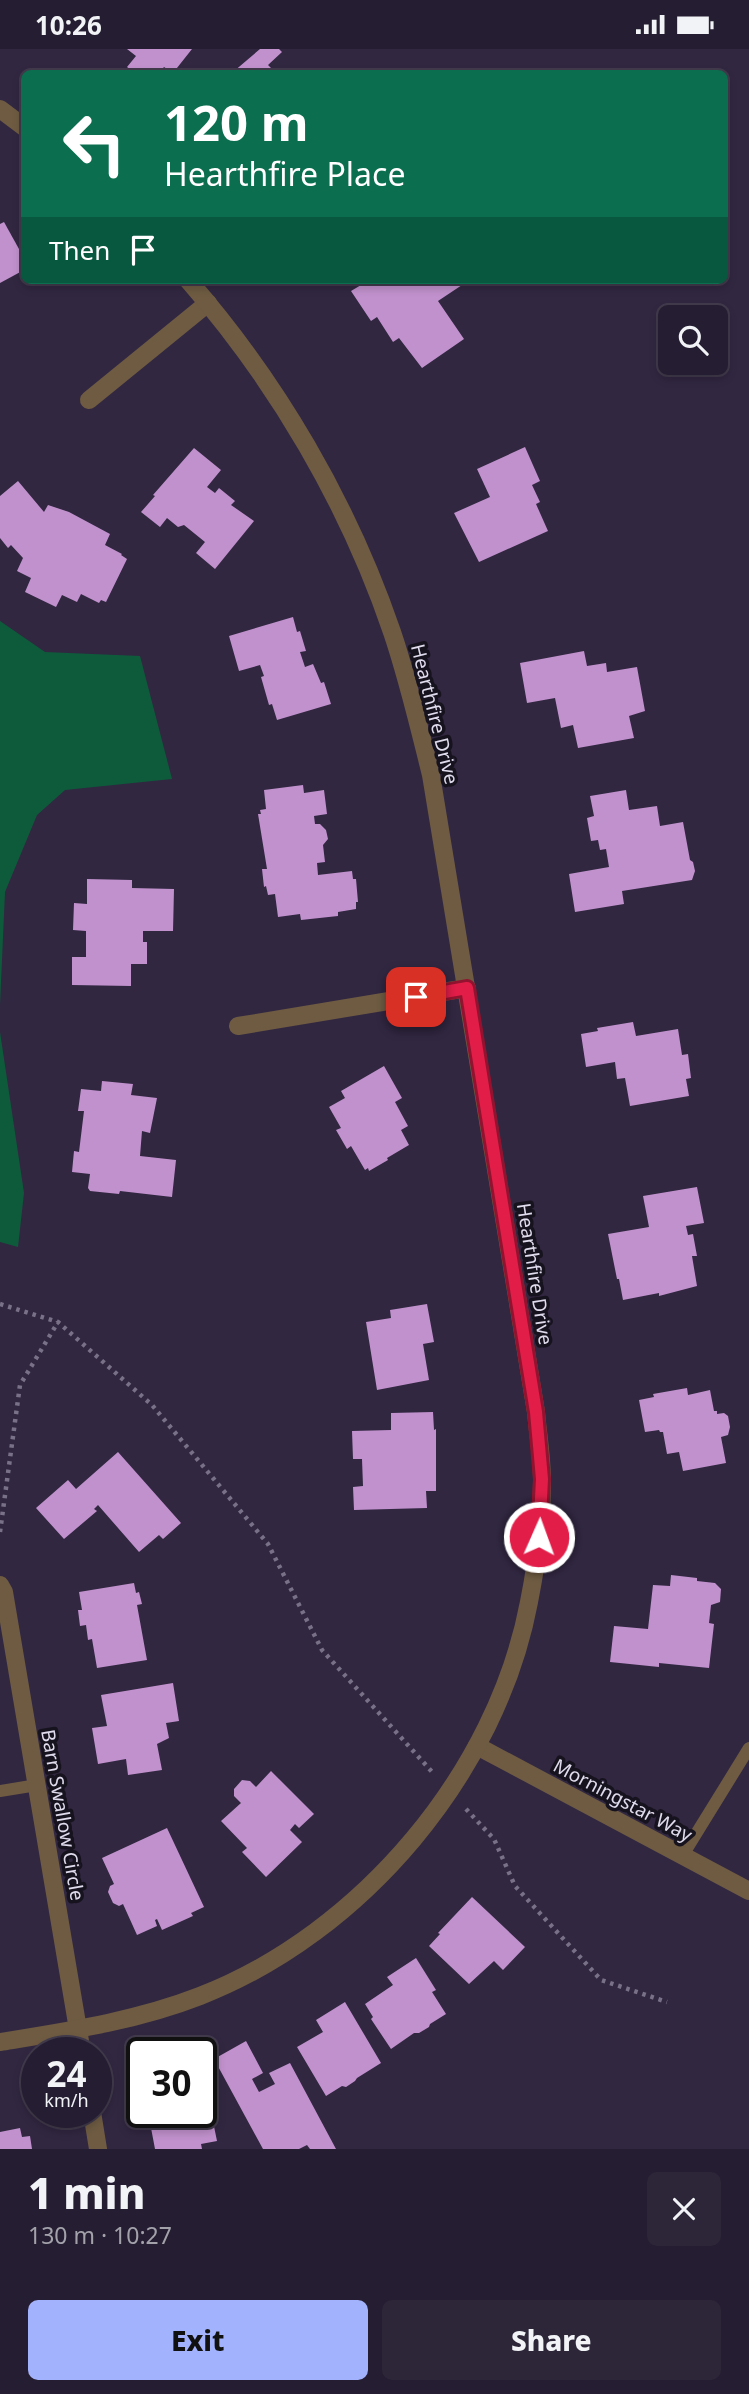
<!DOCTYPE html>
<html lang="en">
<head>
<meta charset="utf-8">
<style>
	body { margin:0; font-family:"Noto Sans",sans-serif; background:#2d2639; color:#f1f3f6; height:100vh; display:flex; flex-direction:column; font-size:26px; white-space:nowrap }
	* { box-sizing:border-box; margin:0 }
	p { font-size:23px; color:#a3a2ab }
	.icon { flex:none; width:38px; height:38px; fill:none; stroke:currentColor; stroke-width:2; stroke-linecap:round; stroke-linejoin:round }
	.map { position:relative; height:2100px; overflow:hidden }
	.drawer { display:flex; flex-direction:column; background:#251d31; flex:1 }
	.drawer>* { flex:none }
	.guide { position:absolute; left:21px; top:21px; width:707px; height:214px; border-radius:10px; box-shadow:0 4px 10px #0003,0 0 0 2px #423b4d; background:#0b6e4f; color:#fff; overflow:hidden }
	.fabs { position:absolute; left:658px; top:256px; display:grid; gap:14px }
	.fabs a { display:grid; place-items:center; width:70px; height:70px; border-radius:10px; background:#251d31; box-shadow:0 4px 10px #0003,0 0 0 2px #423b4d; font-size:35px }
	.speed { position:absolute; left:21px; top:1988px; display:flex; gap:14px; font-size:35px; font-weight:700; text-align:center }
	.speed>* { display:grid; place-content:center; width:91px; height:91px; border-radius:50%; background:#251d31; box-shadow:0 4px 10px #0003,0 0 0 2px #423b4d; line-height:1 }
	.speed small { font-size:18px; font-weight:400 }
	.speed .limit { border:4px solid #111; border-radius:10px; background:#fff; color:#111 }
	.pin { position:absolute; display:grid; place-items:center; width:60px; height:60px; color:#fff; margin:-30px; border-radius:14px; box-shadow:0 4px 10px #0006 }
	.me { position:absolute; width:77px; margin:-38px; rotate:2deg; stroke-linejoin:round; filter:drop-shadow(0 0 5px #0008) }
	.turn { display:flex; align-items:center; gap:24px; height:147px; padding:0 28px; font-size:32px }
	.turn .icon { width:91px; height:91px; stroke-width:2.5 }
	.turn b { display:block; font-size:49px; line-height:60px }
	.then { display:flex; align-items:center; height:66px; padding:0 28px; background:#0003; gap:14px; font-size:26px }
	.round { display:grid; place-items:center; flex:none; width:74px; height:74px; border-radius:10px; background:#2d2639 }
	.summary { display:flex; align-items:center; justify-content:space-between; height:119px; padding:0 28px }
	h1 { font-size:42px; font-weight:800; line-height:52px }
	.button { display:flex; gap:14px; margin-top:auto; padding:14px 28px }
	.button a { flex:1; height:80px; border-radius:10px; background:#a3b2fd; color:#111; font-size:28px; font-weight:800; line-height:80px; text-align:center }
	.button a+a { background:#2d2639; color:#f1f3f6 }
	.status { display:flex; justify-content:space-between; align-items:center; height:49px; padding:0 35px; background:#251d31; direction:ltr }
	.status svg { height:19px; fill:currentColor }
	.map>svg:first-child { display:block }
	.green { fill:#0e5b3b }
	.building { fill:#c191cd }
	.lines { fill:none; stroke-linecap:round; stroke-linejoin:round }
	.path { stroke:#797187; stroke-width:4.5; stroke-dasharray:3.5 5; stroke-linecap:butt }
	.service { stroke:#6e5b42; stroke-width:12 }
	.minor { stroke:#6e5b42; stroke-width:18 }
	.route-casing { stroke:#92132f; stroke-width:18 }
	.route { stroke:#e11d48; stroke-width:12 }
	.labels { text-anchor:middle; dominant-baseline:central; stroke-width:7; stroke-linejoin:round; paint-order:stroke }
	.street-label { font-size:19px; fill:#e1dced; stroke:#17131e }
</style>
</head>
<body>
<div class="status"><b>10:26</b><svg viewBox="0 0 49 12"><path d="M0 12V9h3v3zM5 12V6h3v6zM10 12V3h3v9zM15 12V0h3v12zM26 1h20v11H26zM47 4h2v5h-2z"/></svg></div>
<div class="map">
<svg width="749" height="2100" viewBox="0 0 749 2100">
	<rect width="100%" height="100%" fill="#312741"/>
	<g class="green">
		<path d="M 0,572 L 45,603 L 140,607 L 172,730 L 65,741 L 37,766 L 5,843 L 0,956 Z"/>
		<path d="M 0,983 L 24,1144 L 18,1198 L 0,1193 Z"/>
	</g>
	<g class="building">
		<path d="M 127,0 L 192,0 L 173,24 L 164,18 L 159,24 L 135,24 L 127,18 L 136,7 Z"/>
		<path d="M 260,0 L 279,0 L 282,3 L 268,16 L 276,24 L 233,23 Z"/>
		<path d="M 4,173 L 24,209 L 24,221 L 0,234 L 0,175 Z"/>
		<path d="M 365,231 L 463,231 L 465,234 L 438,252 L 464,290 L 422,319 L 399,289 L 393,293 L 377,268 L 371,272 L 351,242 L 366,233 Z"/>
		<path d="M 525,398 L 540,432 L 532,436 L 540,453 L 536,455 L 548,482 L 479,513 L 454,464 L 490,448 L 477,420 Z"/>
		<path d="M 194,399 L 221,421 L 207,438 L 215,444 L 219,439 L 235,452 L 231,456 L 254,472 L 215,520 L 196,504 L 205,493 L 184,476 L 178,478 L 167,469 L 160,478 L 141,463 L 155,447 L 153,446 Z"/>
		<path d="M 18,432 L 44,463 L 48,456 L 69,463 L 110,485 L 105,496 L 122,505 L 121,506 L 127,510 L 106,553 L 101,551 L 99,554 L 81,545 L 77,553 L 62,546 L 56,558 L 25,543 L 31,529 L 17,522 L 23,509 L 11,496 L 8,499 L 0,489 L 0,447 Z"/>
		<path d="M 293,568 L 297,583 L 300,582 L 306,602 L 300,603 L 305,618 L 313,615 L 321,634 L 324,633 L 331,655 L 277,671 L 272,655 L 269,656 L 261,628 L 264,627 L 260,616 L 239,622 L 229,587 Z"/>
		<path d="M 584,602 L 587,617 L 606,614 L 607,623 L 637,618 L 645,662 L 629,667 L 634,689 L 578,699 L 573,676 L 561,679 L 555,649 L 527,654 L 520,614 Z"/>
		<path d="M 303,736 L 304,744 L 324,741 L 327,765 L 314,767 L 315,775 L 320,775 L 326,781 L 328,790 L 323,796 L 325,813 L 317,814 L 318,826 L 352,822 L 353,830 L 356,830 L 358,853 L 356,853 L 356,860 L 338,863 L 338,867 L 301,871 L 300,865 L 278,868 L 275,845 L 268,846 L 266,837 L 264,838 L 262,820 L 267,820 L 258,765 L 261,765 L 260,761 L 266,760 L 264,741 Z"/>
		<path d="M 626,741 L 629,761 L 657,757 L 660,777 L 683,773 L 690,811 L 693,813 L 695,822 L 692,831 L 622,842 L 624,855 L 575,863 L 569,825 L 609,818 L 606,800 L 600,801 L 598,791 L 591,792 L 587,769 L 594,767 L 590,747 Z"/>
		<path d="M 87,830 L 132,831 L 132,839 L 174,840 L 173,882 L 143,882 L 143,893 L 147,893 L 147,915 L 131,915 L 131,937 L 72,936 L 72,908 L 86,908 L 86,882 L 73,881 L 74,854 L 87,855 Z"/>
		<path d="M 633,973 L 636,987 L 678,980 L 682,1006 L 688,1005 L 691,1029 L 686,1030 L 689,1047 L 630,1057 L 625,1029 L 617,1030 L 615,1013 L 586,1018 L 581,985 L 598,982 L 597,979 Z"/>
		<path d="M 384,1017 L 402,1049 L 395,1053 L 408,1077 L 401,1081 L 409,1096 L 387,1109 L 388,1111 L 369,1122 L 368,1119 L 365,1121 L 351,1097 L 347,1100 L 336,1081 L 341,1079 L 329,1058 L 345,1049 L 341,1042 Z"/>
		<path d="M 102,1032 L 133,1035 L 131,1046 L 157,1049 L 150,1084 L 142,1082 L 140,1107 L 176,1111 L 172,1148 L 120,1142 L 119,1145 L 90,1142 L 88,1139 L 90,1125 L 72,1123 L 74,1102 L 79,1103 L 84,1062 L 78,1062 L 81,1040 L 101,1042 Z"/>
		<path d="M 697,1138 L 704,1174 L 686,1177 L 688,1186 L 693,1185 L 697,1207 L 692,1207 L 697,1237 L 659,1247 L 659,1244 L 623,1251 L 619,1230 L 617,1230 L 608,1185 L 649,1178 L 643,1147 Z"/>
		<path d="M 427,1255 L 434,1293 L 423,1295 L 429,1331 L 377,1341 L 366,1273 L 391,1269 L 390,1261 Z"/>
		<path d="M 687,1339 L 688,1346 L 710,1341 L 714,1362 L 717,1362 L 717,1365 L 724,1364 L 728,1367 L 730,1378 L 728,1386 L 721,1388 L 726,1414 L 683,1422 L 679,1403 L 667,1405 L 663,1383 L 660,1383 L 659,1381 L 645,1383 L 639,1351 L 654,1348 L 653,1345 Z"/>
		<path d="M 433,1363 L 434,1381 L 436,1380 L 436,1442 L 426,1442 L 427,1459 L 354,1461 L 353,1438 L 363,1437 L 362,1410 L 353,1410 L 352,1382 L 391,1381 L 391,1364 Z"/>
		<path d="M 118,1403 L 181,1474 L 163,1490 L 159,1486 L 139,1503 L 98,1456 L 94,1460 L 97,1462 L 64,1490 L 36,1459 L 68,1431 L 76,1440 Z"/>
		<path d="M 671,1526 L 697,1529 L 697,1532 L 715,1534 L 721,1540 L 720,1553 L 711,1556 L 709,1574 L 714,1575 L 709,1619 L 659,1614 L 659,1618 L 610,1613 L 614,1577 L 648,1580 L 653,1536 L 670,1537 Z"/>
		<path d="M 134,1534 L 136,1544 L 139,1543 L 142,1555 L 137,1556 L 147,1611 L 97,1619 L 92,1590 L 88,1591 L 86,1576 L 80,1577 L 78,1561 L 82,1561 L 79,1543 Z"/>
		<path d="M 173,1634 L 179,1672 L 166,1674 L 169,1689 L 157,1695 L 162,1721 L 128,1726 L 126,1710 L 98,1715 L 92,1679 L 107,1677 L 101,1646 Z"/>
		<path d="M 271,1722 L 314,1765 L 299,1779 L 295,1775 L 290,1781 L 302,1793 L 266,1828 L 242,1803 L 247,1799 L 221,1772 L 241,1754 L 234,1747 L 234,1740 L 242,1731 L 250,1732 L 256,1738 Z"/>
		<path d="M 167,1779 L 204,1858 L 191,1864 L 193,1867 L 162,1881 L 157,1870 L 155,1871 L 157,1877 L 137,1886 L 123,1855 L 119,1857 L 113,1854 L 108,1843 L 110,1837 L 114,1835 L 102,1809 Z"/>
		<path d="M 472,1848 L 525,1898 L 503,1921 L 494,1912 L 469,1935 L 429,1897 L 440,1885 L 438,1884 Z"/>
		<path d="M 416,1909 L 436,1941 L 432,1943 L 446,1965 L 430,1975 L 429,1978 L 419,1984 L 414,1984 L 391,2000 L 371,1970 L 373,1968 L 365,1955 L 393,1936 L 387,1928 Z"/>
		<path d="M 345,1953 L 381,2014 L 357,2029 L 355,2032 L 346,2038 L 342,2037 L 326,2047 L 297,1998 L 323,1983 L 316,1971 Z"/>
		<path d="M 246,1992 L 263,2024 L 252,2030 L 259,2043 L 275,2035 L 269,2024 L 290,2014 L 336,2100 L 310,2100 L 307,2096 L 299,2100 L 263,2100 L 214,2010 Z"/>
		<path d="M 201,2014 L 217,2092 L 201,2095 L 202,2100 L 155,2100 L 148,2063 L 201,2063 Z"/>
		<path d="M 20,2079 L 22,2088 L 30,2087 L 32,2100 L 0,2100 L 0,2083 Z"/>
	</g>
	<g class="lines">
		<g class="path">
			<path d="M 0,1255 L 58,1273 L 152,1356 L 268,1495 L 322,1601 L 434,1725"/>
			<path d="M 0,1483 L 20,1336 L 58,1273"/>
			<path d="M 466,1760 L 494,1790 L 515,1837 L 601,1931 L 667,1953"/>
		</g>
		<g class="service">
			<path d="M 0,1742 L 37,1736"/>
			<path d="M 683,1806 L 749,1699"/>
		</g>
		<g class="minor">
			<path d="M 0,60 L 24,78"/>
			<path d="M 89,351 L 208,254"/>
			<path d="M 238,977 L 467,939"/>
			<path d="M 0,1536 L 4,1543 L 82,2004"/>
			<path d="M 477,1697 L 749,1842"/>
			<path d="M 0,1993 C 68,1982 136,1972 200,1947 C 362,1884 497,1723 529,1553 C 537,1513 542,1472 542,1432 C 542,1409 538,1386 536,1363 L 431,726 C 419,678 408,630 392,583 C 348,454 277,333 188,231"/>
			<path d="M 92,2063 L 98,2100"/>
		</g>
	</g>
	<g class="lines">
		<g class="route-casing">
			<path id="route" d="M 416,948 L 467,939 L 536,1363 L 542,1430 L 539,1488"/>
		</g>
		<use href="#route" class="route"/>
	</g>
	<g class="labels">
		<g class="street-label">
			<text transform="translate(435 665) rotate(76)">Hearthfire Drive</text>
			<text transform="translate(535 1225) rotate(81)">Hearthfire Drive</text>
			<text transform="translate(623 1751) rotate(28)">Morningstar Way</text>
			<text transform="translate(63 1766) rotate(80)">Barn Swallow Circle</text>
		</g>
	</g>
</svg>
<div class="fabs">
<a><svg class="icon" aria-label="search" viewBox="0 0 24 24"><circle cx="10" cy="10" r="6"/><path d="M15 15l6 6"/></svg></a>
</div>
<div class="speed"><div>24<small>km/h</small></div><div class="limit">30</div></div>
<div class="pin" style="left:416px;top:948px;background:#d93025"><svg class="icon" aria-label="arrive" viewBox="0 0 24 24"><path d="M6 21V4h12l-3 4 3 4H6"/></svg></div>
<svg class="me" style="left:539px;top:1488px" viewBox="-20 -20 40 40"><circle r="17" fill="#e11d48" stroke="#fff" stroke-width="3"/><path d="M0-11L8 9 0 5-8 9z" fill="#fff"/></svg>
<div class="guide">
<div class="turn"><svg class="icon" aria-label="left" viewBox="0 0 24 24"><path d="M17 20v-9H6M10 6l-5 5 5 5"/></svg><div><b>120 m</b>Hearthfire Place</div></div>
<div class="then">Then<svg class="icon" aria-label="arrive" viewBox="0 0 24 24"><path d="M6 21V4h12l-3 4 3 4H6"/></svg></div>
</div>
</div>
<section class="drawer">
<div class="summary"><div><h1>1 min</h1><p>130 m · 10:27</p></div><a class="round"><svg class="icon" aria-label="close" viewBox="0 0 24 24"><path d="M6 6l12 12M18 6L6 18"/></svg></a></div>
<div class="button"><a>Exit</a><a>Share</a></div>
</section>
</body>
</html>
